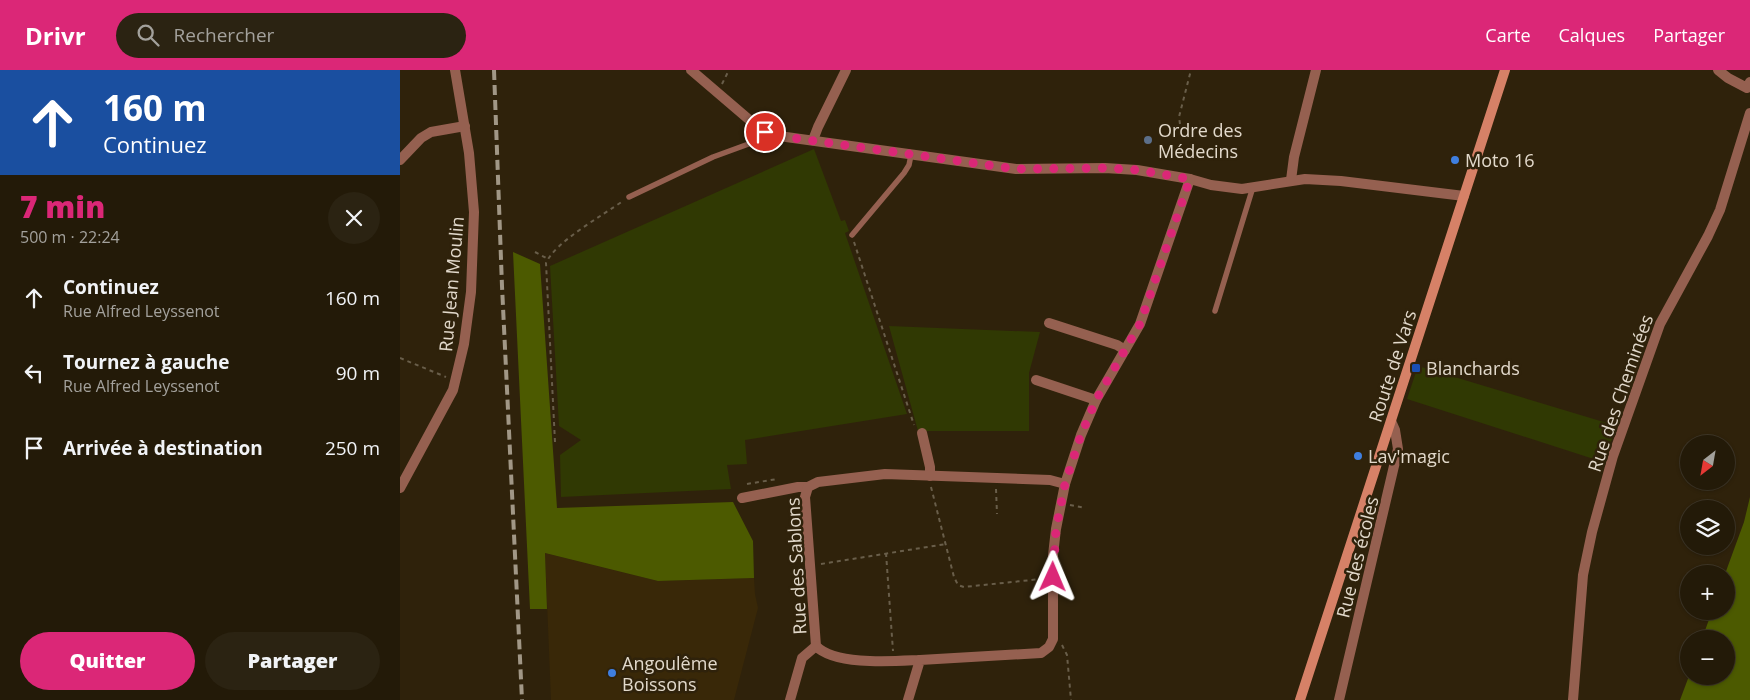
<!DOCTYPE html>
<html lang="fr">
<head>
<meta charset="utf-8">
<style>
	body { margin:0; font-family:"Open Sans",sans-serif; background:#2b2312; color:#f1f3f6; height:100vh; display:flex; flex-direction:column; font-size:19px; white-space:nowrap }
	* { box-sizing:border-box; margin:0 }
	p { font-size:16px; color:#a3a19c }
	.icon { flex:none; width:28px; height:28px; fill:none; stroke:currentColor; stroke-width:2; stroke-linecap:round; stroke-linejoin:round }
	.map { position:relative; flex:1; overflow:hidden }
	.side { display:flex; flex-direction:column; background:#231a08; width:400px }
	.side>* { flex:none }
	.guide { background:#1a4fa0; color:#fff; overflow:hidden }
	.needle { width:32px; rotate:211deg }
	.controls { position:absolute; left:1280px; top:365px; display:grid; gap:10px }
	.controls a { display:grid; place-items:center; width:55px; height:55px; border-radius:50%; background:#231a08; box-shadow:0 1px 4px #0004,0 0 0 1px #403829; font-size:25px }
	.pin { position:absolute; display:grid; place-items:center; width:42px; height:42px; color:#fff; margin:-21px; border:2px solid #fff; border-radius:50%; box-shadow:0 1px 5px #0007 }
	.me { position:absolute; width:55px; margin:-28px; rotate:1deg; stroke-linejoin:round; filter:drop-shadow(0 0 4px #0008) }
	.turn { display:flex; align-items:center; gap:18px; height:105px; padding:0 20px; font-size:22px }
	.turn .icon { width:65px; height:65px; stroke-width:2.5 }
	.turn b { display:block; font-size:35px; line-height:42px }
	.round { display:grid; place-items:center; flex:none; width:52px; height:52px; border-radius:26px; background:#2b2312 }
	.overview { display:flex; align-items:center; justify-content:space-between; height:85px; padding:0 20px }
	h1 { font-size:30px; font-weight:800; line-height:38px; color:#db2777 }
	.action { display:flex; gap:10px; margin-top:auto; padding:10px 20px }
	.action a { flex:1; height:58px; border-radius:30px; background:#db2777; color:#fff; font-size:20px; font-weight:800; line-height:58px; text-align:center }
	.action a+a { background:#2b2312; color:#f1f3f6 }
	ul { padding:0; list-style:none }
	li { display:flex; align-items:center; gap:15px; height:75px; padding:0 20px }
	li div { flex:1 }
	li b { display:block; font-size:19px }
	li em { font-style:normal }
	header { display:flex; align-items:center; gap:30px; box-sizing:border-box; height:70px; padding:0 25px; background:#db2777; color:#fff }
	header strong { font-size:24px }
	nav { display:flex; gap:28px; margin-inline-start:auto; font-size:18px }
	.search { width:350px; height:45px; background:#2b2312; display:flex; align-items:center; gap:12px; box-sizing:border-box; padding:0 18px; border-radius:28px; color:#a3a19c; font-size:19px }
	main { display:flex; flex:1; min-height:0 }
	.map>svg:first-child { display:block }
	.built { fill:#392808 }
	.green { fill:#303903 }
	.forest { fill:#4c5a00 }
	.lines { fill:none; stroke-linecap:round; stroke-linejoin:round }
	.path { stroke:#695e4a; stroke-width:2; stroke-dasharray:4 4; stroke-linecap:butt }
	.lane { stroke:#956050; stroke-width:5.5 }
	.street { stroke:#956050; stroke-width:10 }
	.secondary { stroke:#d68167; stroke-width:10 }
	.rail { stroke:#a19786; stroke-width:4; stroke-dasharray:10 5; stroke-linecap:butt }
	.route { stroke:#db2777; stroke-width:9; stroke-dasharray:0 16.2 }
	.service-dot { fill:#5c6f8a; stroke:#2f220b; stroke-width:2 }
	.shop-dot { fill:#3f7fe0; stroke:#2f220b; stroke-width:2 }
	.transit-dot { fill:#1a4fb4; stroke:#2f220b; stroke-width:2 }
	.labels { text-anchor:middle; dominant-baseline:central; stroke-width:5; stroke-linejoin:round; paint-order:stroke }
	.poi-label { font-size:18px; fill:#e2d9cb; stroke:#2f220b; text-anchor:start }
	.street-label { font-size:18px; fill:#e2d9cb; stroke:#2f220b }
</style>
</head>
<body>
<header>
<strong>Drivr</strong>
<div class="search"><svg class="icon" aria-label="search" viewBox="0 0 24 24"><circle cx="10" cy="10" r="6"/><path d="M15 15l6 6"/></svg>Rechercher</div>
<nav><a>Carte</a><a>Calques</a><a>Partager</a></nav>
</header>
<main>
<section class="side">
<div class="guide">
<div class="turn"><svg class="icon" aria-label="ahead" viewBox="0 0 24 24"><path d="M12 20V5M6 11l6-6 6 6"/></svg><div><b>160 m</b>Continuez</div></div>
</div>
<div class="overview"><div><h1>7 min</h1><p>500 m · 22:24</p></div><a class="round"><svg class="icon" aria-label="close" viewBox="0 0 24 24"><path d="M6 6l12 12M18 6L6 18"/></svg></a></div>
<ul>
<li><svg class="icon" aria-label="ahead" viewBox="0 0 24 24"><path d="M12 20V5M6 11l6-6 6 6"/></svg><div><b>Continuez</b><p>Rue Alfred Leyssenot</p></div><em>160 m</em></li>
<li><svg class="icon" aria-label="left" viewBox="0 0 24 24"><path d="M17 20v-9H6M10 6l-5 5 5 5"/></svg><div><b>Tournez à gauche</b><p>Rue Alfred Leyssenot</p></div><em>90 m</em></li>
<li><svg class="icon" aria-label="arrive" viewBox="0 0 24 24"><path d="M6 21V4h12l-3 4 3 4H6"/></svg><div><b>Arrivée à destination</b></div><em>250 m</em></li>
</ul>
<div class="action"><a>Quitter</a><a>Partager</a></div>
</section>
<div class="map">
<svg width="1350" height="630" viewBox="0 0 1350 630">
	<rect width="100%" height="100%" fill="#2f220b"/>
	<path class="built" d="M 145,483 L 258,511 L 354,508 L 355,524 L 358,538 L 334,630 L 151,630 Z"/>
	<g class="green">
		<path d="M 414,79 L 441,151 L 445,150 L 449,161 L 445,163 L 507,344 L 345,370 L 347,394 L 327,395 L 331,419 L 161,427 L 160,385 L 181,370 L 159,356 L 150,196 Z"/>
		<path d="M 489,256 L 640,262 L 629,303 L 629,361 L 518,361 Z"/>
		<path d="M 1018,296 L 1217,356 L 1203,392 L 1007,329 Z"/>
	</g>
	<g class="forest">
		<path d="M 113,182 L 140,194 L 157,438 L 333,432 L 353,471 L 354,508 L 258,511 L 145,483 L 147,539 L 130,539 Z"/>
		<path d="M 1350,427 L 1350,630 L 1280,630 L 1289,606 L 1326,606 L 1326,569 L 1302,569 L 1312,541 L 1326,541 L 1325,504 L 1344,452 Z"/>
	</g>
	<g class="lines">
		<g class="path">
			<path d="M 322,14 L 329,0"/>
			<path d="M 780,54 L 779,47 L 791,0"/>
			<path d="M 454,172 L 514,355"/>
			<path d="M 135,182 L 148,189"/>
			<path d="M 0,288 L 46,307"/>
			<path d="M 155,372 L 146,193 C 155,172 203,145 223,131"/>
			<path d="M 347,414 L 377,409"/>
			<path d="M 531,417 L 554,507 L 558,515 L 564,517 L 641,509"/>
			<path d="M 596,419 L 597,444"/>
			<path d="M 670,435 L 685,438"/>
			<path d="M 486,483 L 493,581"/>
			<path d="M 421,494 L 546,474"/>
			<path d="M 662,575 L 667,585 L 671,630"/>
		</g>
		<g class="lane">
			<path d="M 229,127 L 313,87 L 354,72 L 365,62"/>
			<path d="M 452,165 L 504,103 L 509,95 L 511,85"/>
			<path d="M 815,241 L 853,117"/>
		</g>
		<g class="street">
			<path d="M 291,0 L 353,53 L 365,62 L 379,66 L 616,99 L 705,98 L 737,100 L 790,109 L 811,115 L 842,119 L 905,109 L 941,111 L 1064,126"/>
			<path d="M 1318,0 L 1328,8 L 1347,18 L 1350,12"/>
			<path d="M 413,70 L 418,57 L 446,0"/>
			<path d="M 0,90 L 21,68 L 31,62 L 65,56"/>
			<path d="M 891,110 L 894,87 L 916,0"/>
			<path d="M 649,253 L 717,275 L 725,280"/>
			<path d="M 636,310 L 696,330"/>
			<path d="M 522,363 L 530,397 L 530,406"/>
			<path d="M 0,418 L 53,320 L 64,274 L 71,222 L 74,142 L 69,83 L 55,0"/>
			<path d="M 342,428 L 398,417 L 408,417"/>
			<path d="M 520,590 C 495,591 435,596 416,576 L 405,427 L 408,417 L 418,412 L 485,404 L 650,410 L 665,414"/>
			<path d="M 390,630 L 402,588 L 416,576"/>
			<path d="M 508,630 L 520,590 L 641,583 L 649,577 L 653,569 L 653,485 L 656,459 L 665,414 L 681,365 L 696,330 L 740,254 L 790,109"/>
			<path d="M 939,630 L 998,379 L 995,360 L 991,351"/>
			<path d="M 1173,630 L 1183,505 L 1192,462 L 1213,386 L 1260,254 L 1308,166 L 1320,140 L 1350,43"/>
		</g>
		<path class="secondary" d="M 900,630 L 1105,0"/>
		<path class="rail" d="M 94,0 L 102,216 L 122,630"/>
	</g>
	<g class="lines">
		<path class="route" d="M 365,62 L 379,66 L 616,99 L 705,98 L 737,100 L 790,109 L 740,254 L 696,330 L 681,365 L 665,414 L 656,459 L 653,507"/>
	</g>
	<circle class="service-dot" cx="748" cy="70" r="5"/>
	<g class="shop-dot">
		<circle cx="1055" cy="90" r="5"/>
		<circle cx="958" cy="386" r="5"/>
		<circle cx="212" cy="603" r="5"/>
	</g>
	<rect class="transit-dot" x="1011" y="293" width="10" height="10" rx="2.5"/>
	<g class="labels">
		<g class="poi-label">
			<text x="758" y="60">Ordre des<tspan x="758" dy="21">Médecins</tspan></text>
			<text x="1065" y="90">Moto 16</text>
			<text x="1026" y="298">Blanchards</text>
			<text x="968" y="386">Lav'magic</text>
			<text x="222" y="593">Angoulême<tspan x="222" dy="21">Boissons</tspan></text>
		</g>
		<g class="street-label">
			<text transform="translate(51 214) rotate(-85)">Rue Jean Moulin</text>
			<text transform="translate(992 296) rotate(-72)">Route de Vars</text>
			<text transform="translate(1220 323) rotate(-71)">Rue des Cheminées</text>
			<text transform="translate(957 487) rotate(-76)">Rue des écoles</text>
			<text transform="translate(396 496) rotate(-93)">Rue des Sablons</text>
		</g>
	</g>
</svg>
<div class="controls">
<a><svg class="needle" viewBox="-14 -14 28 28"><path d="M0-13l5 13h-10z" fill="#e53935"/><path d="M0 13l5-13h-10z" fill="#a3a19c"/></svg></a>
<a><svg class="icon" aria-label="layers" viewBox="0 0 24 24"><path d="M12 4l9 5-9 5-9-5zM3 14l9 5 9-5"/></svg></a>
<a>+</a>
<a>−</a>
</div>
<div class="pin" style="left:365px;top:62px;background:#d93025"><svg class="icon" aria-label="arrive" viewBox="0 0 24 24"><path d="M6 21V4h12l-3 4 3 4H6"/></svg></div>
<svg class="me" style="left:653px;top:507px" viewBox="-20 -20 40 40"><path d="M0-17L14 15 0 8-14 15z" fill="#db2777" stroke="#fff" stroke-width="4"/></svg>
</div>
</main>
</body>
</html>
